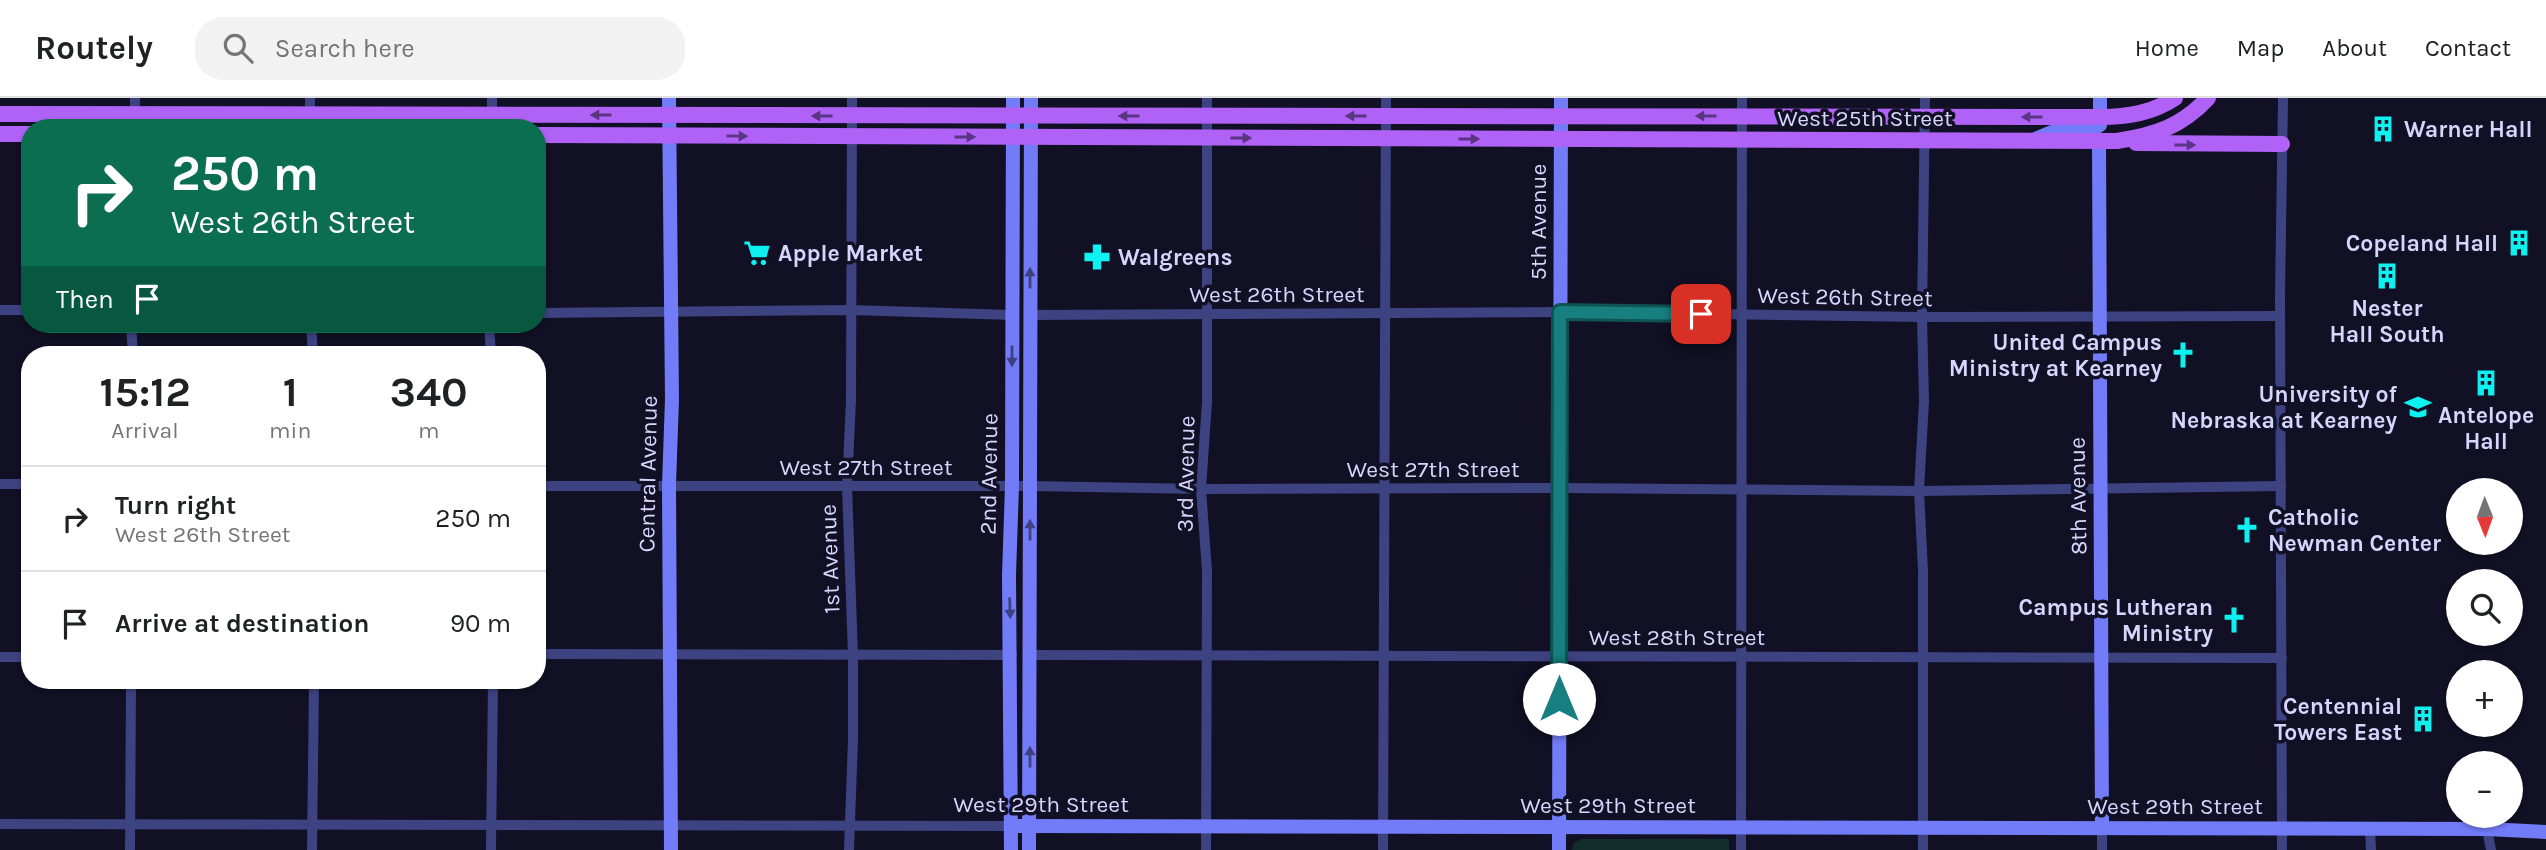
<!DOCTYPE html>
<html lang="en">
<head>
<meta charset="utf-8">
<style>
	body { margin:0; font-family:Karla,sans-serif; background:#f2f2f2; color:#202124; height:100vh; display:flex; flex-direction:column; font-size:26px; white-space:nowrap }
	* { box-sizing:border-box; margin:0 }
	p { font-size:23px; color:#757577 }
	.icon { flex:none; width:38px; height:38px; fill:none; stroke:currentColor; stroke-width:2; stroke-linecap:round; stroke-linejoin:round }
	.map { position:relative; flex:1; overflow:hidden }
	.details { position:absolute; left:21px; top:248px; width:525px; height:343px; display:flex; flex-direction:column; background:#fff; border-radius:28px; box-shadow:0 2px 5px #0004 }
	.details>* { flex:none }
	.guide { position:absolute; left:21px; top:21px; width:525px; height:214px; border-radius:28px; box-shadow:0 2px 5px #0004; background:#0b6e4f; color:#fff; overflow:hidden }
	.needle { width:46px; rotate:179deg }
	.fabs { position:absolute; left:2446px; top:380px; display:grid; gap:14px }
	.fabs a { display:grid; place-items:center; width:77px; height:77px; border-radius:50%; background:#fff; box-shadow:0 2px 5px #0004; font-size:35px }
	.pin { position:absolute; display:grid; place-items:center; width:60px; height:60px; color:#fff; margin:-30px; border-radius:14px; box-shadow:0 4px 10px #0006 }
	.me { position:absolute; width:77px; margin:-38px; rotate:0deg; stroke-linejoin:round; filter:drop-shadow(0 0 5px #0008) }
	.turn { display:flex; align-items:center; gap:24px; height:147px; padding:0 35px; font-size:32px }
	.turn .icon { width:91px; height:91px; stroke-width:2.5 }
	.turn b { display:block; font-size:49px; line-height:60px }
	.then { display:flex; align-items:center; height:66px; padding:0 35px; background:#0003; gap:14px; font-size:26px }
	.eta { display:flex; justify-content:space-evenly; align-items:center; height:119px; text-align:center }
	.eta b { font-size:42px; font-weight:700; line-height:49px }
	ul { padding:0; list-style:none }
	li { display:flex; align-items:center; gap:21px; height:105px; padding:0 35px; border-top:2px solid #e0e0e0 }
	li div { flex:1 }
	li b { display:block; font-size:26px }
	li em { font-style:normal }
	header { display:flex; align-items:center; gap:42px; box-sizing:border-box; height:98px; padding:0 35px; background:#fff; border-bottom:2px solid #e0e0e0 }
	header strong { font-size:33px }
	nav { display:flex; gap:38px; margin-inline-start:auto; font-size:24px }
	.search { width:490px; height:63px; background:#f2f2f2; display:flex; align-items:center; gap:18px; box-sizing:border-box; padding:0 24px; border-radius:28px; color:#757577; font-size:26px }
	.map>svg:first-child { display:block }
	.green { fill:#132e2a }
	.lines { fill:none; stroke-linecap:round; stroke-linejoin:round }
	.street { stroke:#3d4281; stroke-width:10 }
	.secondary { stroke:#727cf8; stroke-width:14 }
	.primary { stroke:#b062f7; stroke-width:16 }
	.oneway { fill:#593583 }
	.oneway2 { fill:#3d4183 }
	.route-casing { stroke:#0f5353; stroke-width:18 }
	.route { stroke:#177f80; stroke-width:12 }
	.labels { text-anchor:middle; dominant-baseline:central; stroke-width:7; stroke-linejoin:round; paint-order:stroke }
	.street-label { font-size:23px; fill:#d6d5fd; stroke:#111024 }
	.poi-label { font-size:23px; font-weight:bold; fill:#d6d5fd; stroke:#111024; text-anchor:end }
</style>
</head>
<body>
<header>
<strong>Routely</strong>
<div class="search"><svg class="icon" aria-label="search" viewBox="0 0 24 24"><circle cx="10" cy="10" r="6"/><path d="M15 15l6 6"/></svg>Search here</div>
<nav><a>Home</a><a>Map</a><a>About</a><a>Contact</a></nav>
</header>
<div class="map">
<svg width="2546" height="752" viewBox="0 0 2546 752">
	<rect width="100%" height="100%" fill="#111024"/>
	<path class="green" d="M 1582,741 L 1729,741 L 1729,752 L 1572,752 L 1574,745 Z"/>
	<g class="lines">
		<g class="street">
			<path d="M 135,0 L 135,30"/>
			<path d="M 310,0 L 310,30"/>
			<path d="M 492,0 L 492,30"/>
			<path d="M 0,212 L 30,212"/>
			<path d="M 537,215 L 851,212 L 1013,217"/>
			<path d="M 1030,217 L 1579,214 L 1922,219 L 2280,218"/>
			<path d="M 131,226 L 133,257"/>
			<path d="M 311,226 L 313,257"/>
			<path d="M 489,226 L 491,257"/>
			<path d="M 0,386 L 30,386"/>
			<path d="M 537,388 L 1030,388 L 1201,391 L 1560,390 L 1919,393 L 2281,388"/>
			<path d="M 537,556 L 1012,557"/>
			<path d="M 1030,557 L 2282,560"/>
			<path d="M 0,559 L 30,559"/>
			<path d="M 0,726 L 1011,728"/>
			<path d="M 2102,730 L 2102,752"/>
			<path d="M 2370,731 L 2371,752"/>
			<path d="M 2487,731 L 2491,752"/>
			<path d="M 130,752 L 131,583"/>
			<path d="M 312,752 L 314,583"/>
			<path d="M 491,752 L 493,583"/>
			<path d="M 849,752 L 853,641 L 853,557 L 847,389 L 851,302 L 852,0"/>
			<path d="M 1206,752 L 1207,473 L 1201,391 L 1207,304 L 1207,0"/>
			<path d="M 1383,752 L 1386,0"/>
			<path d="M 1741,752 L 1742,0"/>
			<path d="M 1923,752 L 1923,473 L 1919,393 L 1924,303 L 1922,219 L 1925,0"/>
			<path d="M 2282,752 L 2280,198 L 2283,0"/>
		</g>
		<g class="secondary">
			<path d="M 669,0 L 672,301 L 669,387 L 671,752"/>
			<path d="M 2033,42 L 2052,34 L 2095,30 L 2100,27 L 2100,0"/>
			<path d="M 2099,43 L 2102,730"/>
			<path d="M 1011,728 L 2487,731 L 2546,734"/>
			<path d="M 1011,752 L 1009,477 L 1012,388 L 1013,0"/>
			<path d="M 1029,752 L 1031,0"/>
			<path d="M 1559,752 L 1561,0"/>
		</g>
		<g class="primary">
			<path d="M 0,16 L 2100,19 C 2128,19 2152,15 2175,0"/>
			<path d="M 0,36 L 30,36"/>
			<path d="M 537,37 L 2117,43 C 2155,37 2181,29 2208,0"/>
			<path d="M 2136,45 L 2282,46"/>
		</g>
	</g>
	<defs><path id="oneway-solid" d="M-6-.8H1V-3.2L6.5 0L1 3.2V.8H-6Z" transform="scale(1.75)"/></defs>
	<g class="oneway">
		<use href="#oneway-solid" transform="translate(601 17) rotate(-180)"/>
		<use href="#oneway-solid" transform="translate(822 18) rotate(-180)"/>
		<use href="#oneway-solid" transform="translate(1129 18) rotate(-180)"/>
		<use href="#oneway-solid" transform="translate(1356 18) rotate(-180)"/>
		<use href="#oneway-solid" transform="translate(1706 18) rotate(-180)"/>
		<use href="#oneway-solid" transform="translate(2032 19) rotate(-180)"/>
		<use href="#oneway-solid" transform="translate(737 38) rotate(1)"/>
		<use href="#oneway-solid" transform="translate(965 39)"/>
		<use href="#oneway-solid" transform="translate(1241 40)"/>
		<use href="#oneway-solid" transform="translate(1469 41)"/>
		<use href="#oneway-solid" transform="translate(2185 47)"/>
	</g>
	<g class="oneway2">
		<use href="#oneway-solid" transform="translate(1030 180) rotate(-90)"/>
		<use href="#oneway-solid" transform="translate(1012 258) rotate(90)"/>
		<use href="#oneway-solid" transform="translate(1030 432) rotate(-90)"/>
		<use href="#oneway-solid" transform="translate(1010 510) rotate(88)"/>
		<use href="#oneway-solid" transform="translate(1030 659) rotate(-90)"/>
	</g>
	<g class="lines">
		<g class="route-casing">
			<path id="route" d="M 1559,601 L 1560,214 L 1701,216"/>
		</g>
		<use href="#route" class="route"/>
	</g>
	<defs>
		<g id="building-bare" transform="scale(2.1)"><path d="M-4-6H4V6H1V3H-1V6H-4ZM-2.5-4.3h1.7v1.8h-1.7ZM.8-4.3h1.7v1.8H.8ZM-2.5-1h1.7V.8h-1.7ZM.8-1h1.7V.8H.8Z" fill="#0df1f0" stroke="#111024" stroke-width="2.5" paint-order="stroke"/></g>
		<g id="supermarket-bare" transform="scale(2.1)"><path d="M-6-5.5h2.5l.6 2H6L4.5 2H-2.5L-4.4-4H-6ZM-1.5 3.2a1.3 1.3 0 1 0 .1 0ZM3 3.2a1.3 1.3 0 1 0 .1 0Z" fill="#0df1f0" stroke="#111024" stroke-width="2.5" paint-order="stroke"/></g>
		<g id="pharmacy-bare" transform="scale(2.1)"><path d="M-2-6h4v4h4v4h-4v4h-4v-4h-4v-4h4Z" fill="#0df1f0" stroke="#111024" stroke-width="2.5" paint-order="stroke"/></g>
		<g id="church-bare" transform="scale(2.1)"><path d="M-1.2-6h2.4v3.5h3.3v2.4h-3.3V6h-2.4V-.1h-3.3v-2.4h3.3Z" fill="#0df1f0" stroke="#111024" stroke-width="2.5" paint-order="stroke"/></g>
		<g id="university-bare" transform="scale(2.1)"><path d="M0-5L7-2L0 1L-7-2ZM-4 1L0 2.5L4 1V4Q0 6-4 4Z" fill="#0df1f0" stroke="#111024" stroke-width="2.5" paint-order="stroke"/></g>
	</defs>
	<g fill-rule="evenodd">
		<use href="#building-bare" x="2383" y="31"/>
		<use href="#building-bare" x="2519" y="145"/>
		<use href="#supermarket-bare" x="757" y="155"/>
		<use href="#pharmacy-bare" x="1097" y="159"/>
		<use href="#building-bare" x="2387" y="178"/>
		<use href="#church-bare" x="2183" y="257"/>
		<use href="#building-bare" x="2486" y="285"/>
		<use href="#university-bare" x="2418" y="309"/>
		<use href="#church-bare" x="2247" y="432"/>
		<use href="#church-bare" x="2234" y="522"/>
		<use href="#building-bare" x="2423" y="621"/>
	</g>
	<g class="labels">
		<g class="street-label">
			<text x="1865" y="20">West 25th Street</text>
			<text transform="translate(1538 124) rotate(-90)">5th Avenue</text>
			<text x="1277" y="196">West 26th Street</text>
			<text transform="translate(1845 199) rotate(1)">West 26th Street</text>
			<text x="866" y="369">West 27th Street</text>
			<text x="1433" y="371">West 27th Street</text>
			<text transform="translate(648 376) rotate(-89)">Central Avenue</text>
			<text transform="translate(989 376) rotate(-89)">2nd Avenue</text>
			<text transform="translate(1186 376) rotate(-89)">3rd Avenue</text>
			<text transform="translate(2078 398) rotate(-91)">8th Avenue</text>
			<text transform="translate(830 461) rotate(-92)">1st Avenue</text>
			<text x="1677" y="539">West 28th Street</text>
			<text x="1041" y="706">West 29th Street</text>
			<text x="1608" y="707">West 29th Street</text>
			<text x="2175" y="708">West 29th Street</text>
		</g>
		<g class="poi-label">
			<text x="2404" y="31" text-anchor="start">Warner Hall</text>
			<text x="2498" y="145">Copeland Hall</text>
			<text x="778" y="155" text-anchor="start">Apple Market</text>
			<text x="1118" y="159" text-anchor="start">Walgreens</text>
			<text x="2387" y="210" text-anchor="middle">Nester<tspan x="2387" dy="26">Hall South</tspan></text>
			<text x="2162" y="244">United Campus<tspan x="2162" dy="26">Ministry at Kearney</tspan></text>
			<text x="2397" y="296">University of<tspan x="2397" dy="26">Nebraska at Kearney</tspan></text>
			<text x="2486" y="317" text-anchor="middle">Antelope<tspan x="2486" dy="26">Hall</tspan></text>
			<text x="2268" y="419" text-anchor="start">Catholic<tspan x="2268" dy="26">Newman Center</tspan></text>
			<text x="2213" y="509">Campus Lutheran<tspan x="2213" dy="26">Ministry</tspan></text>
			<text x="2402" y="608">Centennial<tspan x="2402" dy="26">Towers East</tspan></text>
		</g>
	</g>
</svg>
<div class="fabs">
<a><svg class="needle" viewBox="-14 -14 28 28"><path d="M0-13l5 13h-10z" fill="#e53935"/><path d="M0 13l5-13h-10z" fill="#757577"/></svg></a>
<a><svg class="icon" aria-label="search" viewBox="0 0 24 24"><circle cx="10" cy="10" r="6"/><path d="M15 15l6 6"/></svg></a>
<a>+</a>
<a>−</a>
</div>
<div class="pin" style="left:1701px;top:216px;background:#d93025"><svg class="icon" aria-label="arrive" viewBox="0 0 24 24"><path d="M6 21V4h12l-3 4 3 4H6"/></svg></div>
<svg class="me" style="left:1559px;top:601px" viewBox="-20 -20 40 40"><circle r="19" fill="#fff"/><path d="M0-13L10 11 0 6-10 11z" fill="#177f80"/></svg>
<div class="guide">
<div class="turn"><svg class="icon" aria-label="right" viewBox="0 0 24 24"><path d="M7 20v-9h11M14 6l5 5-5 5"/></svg><div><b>250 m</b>West 26th Street</div></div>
<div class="then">Then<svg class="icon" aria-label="arrive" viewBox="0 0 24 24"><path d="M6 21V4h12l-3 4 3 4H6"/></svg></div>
</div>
<section class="details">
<div class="eta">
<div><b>15:12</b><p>Arrival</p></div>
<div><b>1</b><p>min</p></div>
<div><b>340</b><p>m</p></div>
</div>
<ul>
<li><svg class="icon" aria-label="right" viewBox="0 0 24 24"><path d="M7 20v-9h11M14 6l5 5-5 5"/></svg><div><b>Turn right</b><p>West 26th Street</p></div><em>250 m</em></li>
<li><svg class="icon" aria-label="arrive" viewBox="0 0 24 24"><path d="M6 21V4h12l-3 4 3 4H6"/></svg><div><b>Arrive at destination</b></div><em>90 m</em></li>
</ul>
</section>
</div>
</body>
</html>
